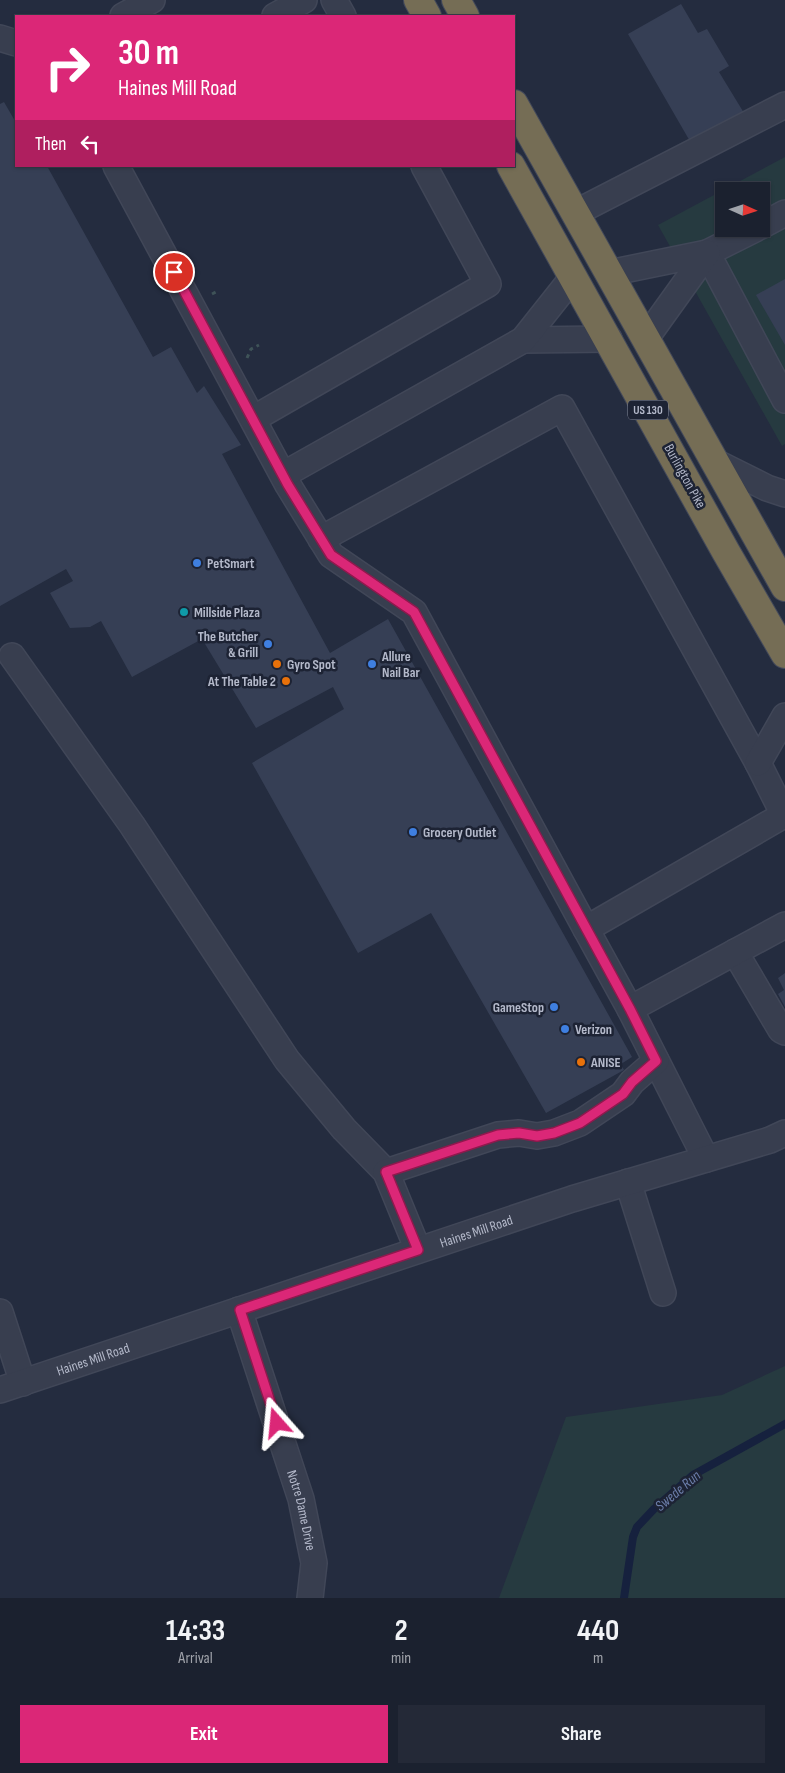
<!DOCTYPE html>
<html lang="en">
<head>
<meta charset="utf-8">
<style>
	body { margin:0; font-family:"Sofia Sans Condensed",sans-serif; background:#242937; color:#f1f3f6; height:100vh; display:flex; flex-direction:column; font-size:19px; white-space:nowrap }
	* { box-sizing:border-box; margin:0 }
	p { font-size:16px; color:#a0a3aa }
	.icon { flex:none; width:28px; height:28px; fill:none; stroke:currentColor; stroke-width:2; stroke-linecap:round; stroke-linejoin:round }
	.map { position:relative; height:1598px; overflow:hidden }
	.panel { display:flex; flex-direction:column; background:#1b212f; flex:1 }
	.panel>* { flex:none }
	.guide { position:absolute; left:15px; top:15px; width:500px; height:152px; border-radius:0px; box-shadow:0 1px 4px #0004,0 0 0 1px #393e4b; background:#db2777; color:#fff; overflow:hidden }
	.needle { width:32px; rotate:93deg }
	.fabs { position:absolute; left:715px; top:182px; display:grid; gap:10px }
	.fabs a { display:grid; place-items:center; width:55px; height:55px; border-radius:0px; background:#1b212f; box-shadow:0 1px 4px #0004,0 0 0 1px #393e4b; font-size:25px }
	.pin { position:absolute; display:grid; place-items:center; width:42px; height:42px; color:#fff; margin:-21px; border:2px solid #fff; border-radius:50%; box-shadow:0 1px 5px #0007 }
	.me { position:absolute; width:55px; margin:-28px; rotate:342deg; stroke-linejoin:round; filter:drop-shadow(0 0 4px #0008) }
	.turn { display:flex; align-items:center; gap:18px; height:105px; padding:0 20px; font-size:22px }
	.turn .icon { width:65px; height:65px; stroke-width:2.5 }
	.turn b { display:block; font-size:35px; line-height:42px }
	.then { display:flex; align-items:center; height:48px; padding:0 20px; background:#0003; gap:10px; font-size:19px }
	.eta { display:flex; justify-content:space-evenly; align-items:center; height:85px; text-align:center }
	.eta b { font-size:30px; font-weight:700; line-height:35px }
	.primary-button { display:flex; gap:10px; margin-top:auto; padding:10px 20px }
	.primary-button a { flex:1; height:58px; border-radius:0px; background:#db2777; color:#fff; font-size:20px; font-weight:700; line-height:58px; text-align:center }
	.primary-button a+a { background:#242937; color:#f1f3f6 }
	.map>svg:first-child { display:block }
	.green { fill:#263a40; fill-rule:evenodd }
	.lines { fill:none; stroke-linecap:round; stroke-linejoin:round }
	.stream { stroke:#16213e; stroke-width:8 }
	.building { fill:#363f55 }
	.minor-casing { stroke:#414758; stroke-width:28 }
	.highway-casing { stroke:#43495a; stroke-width:30 }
	.path { stroke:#3f5358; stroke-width:3; stroke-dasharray:4 4; stroke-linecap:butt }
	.minor { stroke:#383e4f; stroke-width:25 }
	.highway { stroke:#756d55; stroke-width:28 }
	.route-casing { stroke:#8e194d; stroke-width:12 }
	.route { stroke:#db2777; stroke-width:9 }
	.shop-dot { fill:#3f7fe0; stroke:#1d2334; stroke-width:2 }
	.culture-dot { fill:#0f9aa8; stroke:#1d2334; stroke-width:2 }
	.food-dot { fill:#e8710a; stroke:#1d2334; stroke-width:2 }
	.labels { text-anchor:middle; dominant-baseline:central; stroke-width:5; stroke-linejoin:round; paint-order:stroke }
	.shield { fill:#1d2334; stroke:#878c9d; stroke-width:1 }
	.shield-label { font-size:12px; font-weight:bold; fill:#b4b9ca }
	.street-label { font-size:14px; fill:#b4b9ca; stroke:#1d2334 }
	.poi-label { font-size:14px; font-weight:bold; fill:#b4b9ca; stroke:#1d2334; text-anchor:start }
	.water-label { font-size:15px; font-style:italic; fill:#6c7eaa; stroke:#1d2334 }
</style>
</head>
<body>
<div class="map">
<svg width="785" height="1598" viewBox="0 0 785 1598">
	<rect width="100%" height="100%" fill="#242c3f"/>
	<g class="green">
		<path d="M 785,157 L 785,444 L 782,446 L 658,225 ZM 724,191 L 761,191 L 761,229 L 724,229 Z"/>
		<path d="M 785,1366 L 785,1598 L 499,1598 L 566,1417 L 722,1395 Z"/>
	</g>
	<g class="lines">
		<path class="stream" d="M 624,1598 L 633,1537 L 637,1527 L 654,1509 L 693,1475 L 785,1424"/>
	</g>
	<g class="building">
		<path d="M 681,4 L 698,33 L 707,29 L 729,66 L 719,72 L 744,113 L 691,143 L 628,34 Z"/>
		<path d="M 4,102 L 15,121 L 16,120 L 16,166 L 47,166 L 153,357 L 171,347 L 197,393 L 204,386 L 241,445 L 222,454 L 330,653 L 388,619 L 632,1057 L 621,1064 L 624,1070 L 546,1113 L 431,913 L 358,953 L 252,763 L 344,709 L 333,687 L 256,728 L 202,639 L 132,677 L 101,621 L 90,627 L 70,628 L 50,593 L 73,581 L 66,569 L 0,606 L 0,104 Z"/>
		<path d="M 785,279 L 785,345 L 756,295 Z"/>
		<path d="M 785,973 L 785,1007 L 778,994 L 784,990 L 778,978 Z"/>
	</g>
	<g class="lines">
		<g class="minor-casing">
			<g id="minor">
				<path d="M 334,0 L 343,16"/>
				<path d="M 123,16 L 152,0"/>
				<path d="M 275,16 L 304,0"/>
				<path d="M 0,38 L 16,43"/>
				<path d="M 116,166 L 288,485 L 331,555 L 414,612 L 586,929"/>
				<path d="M 575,213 L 785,105"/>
				<path d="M 761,226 L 785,213"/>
				<path d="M 755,229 L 707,253 L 785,400"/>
				<path d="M 609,273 L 707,253 L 646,338"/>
				<path d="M 523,340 L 609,339"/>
				<path d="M 253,419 L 488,284 L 424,166"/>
				<path d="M 715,462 L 767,488 L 785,494"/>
				<path d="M 283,475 L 523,340 L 573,277"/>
				<path d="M 321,539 L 562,408 L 758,763 L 784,815 L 586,929 L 630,1009"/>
				<path d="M 12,656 L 132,825 L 287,1060 L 344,1129 L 386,1172 L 418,1250"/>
				<path d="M 758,763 L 785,716"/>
				<path d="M 735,952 L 781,1030 L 785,1032"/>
				<path d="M 706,1159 L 630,1009 L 785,925"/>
				<path d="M 386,1172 L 498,1135 L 519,1133 L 537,1136 L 554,1133 L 580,1123 L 623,1094 L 632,1082 L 656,1061"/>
				<path d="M 628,1182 L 663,1293"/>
				<path id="s1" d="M 239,1310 L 301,1499 L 314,1563 L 310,1598"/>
				<path d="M 0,1312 L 23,1383"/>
				<path id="s2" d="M 0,1390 L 572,1199 L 770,1140 L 785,1133"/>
			</g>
		</g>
		<g class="highway-casing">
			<g id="highway">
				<path d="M 418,0 L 427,16"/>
				<path d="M 456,0 L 465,16"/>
				<path d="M 514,104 L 785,587"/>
				<path d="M 511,166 L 726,552 L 785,654"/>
			</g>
		</g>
		<g class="path">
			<path d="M 212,294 L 218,291"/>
			<path d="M 247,358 L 251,349 L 259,345"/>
		</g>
		<use href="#minor" class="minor"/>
		<use href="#highway" class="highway"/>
	</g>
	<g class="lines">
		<g class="route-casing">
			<path id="route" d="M 174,272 L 288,485 L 331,555 L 414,612 L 630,1009 L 656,1061 L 632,1082 L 623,1094 L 580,1123 L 554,1133 L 537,1136 L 519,1133 L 498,1135 L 386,1172 L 418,1250 L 240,1310 L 277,1423"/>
		</g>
		<use href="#route" class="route"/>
	</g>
	<g class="shop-dot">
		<circle cx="197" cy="563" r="5"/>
		<circle cx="268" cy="644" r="5"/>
		<circle cx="372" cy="664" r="5"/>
		<circle cx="413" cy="832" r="5"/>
		<circle cx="554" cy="1007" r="5"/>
		<circle cx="565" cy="1029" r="5"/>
	</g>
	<circle class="culture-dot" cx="184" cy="612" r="5"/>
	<g class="food-dot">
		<circle cx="277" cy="664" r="5"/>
		<circle cx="286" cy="681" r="5"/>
		<circle cx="581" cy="1062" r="5"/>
	</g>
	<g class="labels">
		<rect class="shield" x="628" y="400.5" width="40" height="19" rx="4"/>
		<g class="shield-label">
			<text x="648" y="410">US 130</text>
		</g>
		<g class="street-label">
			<text transform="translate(685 476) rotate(61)">Burlington Pike</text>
			<text stroke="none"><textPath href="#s2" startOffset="502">Haines Mill Road</textPath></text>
			<text stroke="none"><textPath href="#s2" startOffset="98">Haines Mill Road</textPath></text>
			<text stroke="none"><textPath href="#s1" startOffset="210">Notre Dame Drive</textPath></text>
		</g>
		<g class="poi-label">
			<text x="207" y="563">PetSmart</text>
			<text x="194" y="612">Millside Plaza</text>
			<text x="258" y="636" text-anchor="end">The Butcher<tspan x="258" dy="16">&amp; Grill</tspan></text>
			<text x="382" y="656">Allure<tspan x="382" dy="16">Nail Bar</tspan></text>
			<text x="287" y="664">Gyro Spot</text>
			<text x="276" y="681" text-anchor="end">At The Table 2</text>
			<text x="423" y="832">Grocery Outlet</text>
			<text x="544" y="1007" text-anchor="end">GameStop</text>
			<text x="575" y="1029">Verizon</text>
			<text x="591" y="1062">ANISE</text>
		</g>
		<g class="water-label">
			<text transform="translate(678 1491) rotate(-40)">Swede Run</text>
		</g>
	</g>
</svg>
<div class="fabs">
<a><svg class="needle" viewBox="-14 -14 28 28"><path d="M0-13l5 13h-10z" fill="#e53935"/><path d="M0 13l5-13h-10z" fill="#a0a3aa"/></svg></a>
</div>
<div class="pin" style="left:174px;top:272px;background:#d93025"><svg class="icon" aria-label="arrive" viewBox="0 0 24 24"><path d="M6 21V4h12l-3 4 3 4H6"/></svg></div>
<svg class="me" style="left:277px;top:1423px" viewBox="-20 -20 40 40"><path d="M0-17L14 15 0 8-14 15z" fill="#db2777" stroke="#fff" stroke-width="4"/></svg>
<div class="guide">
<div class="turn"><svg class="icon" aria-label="right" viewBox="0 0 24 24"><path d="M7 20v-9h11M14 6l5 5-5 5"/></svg><div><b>30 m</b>Haines Mill Road</div></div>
<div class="then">Then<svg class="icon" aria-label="left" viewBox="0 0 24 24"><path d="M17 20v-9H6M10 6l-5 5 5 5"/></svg></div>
</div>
</div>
<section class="panel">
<div class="eta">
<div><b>14:33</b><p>Arrival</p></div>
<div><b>2</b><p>min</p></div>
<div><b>440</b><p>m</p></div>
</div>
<div class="primary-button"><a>Exit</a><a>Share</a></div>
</section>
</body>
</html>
